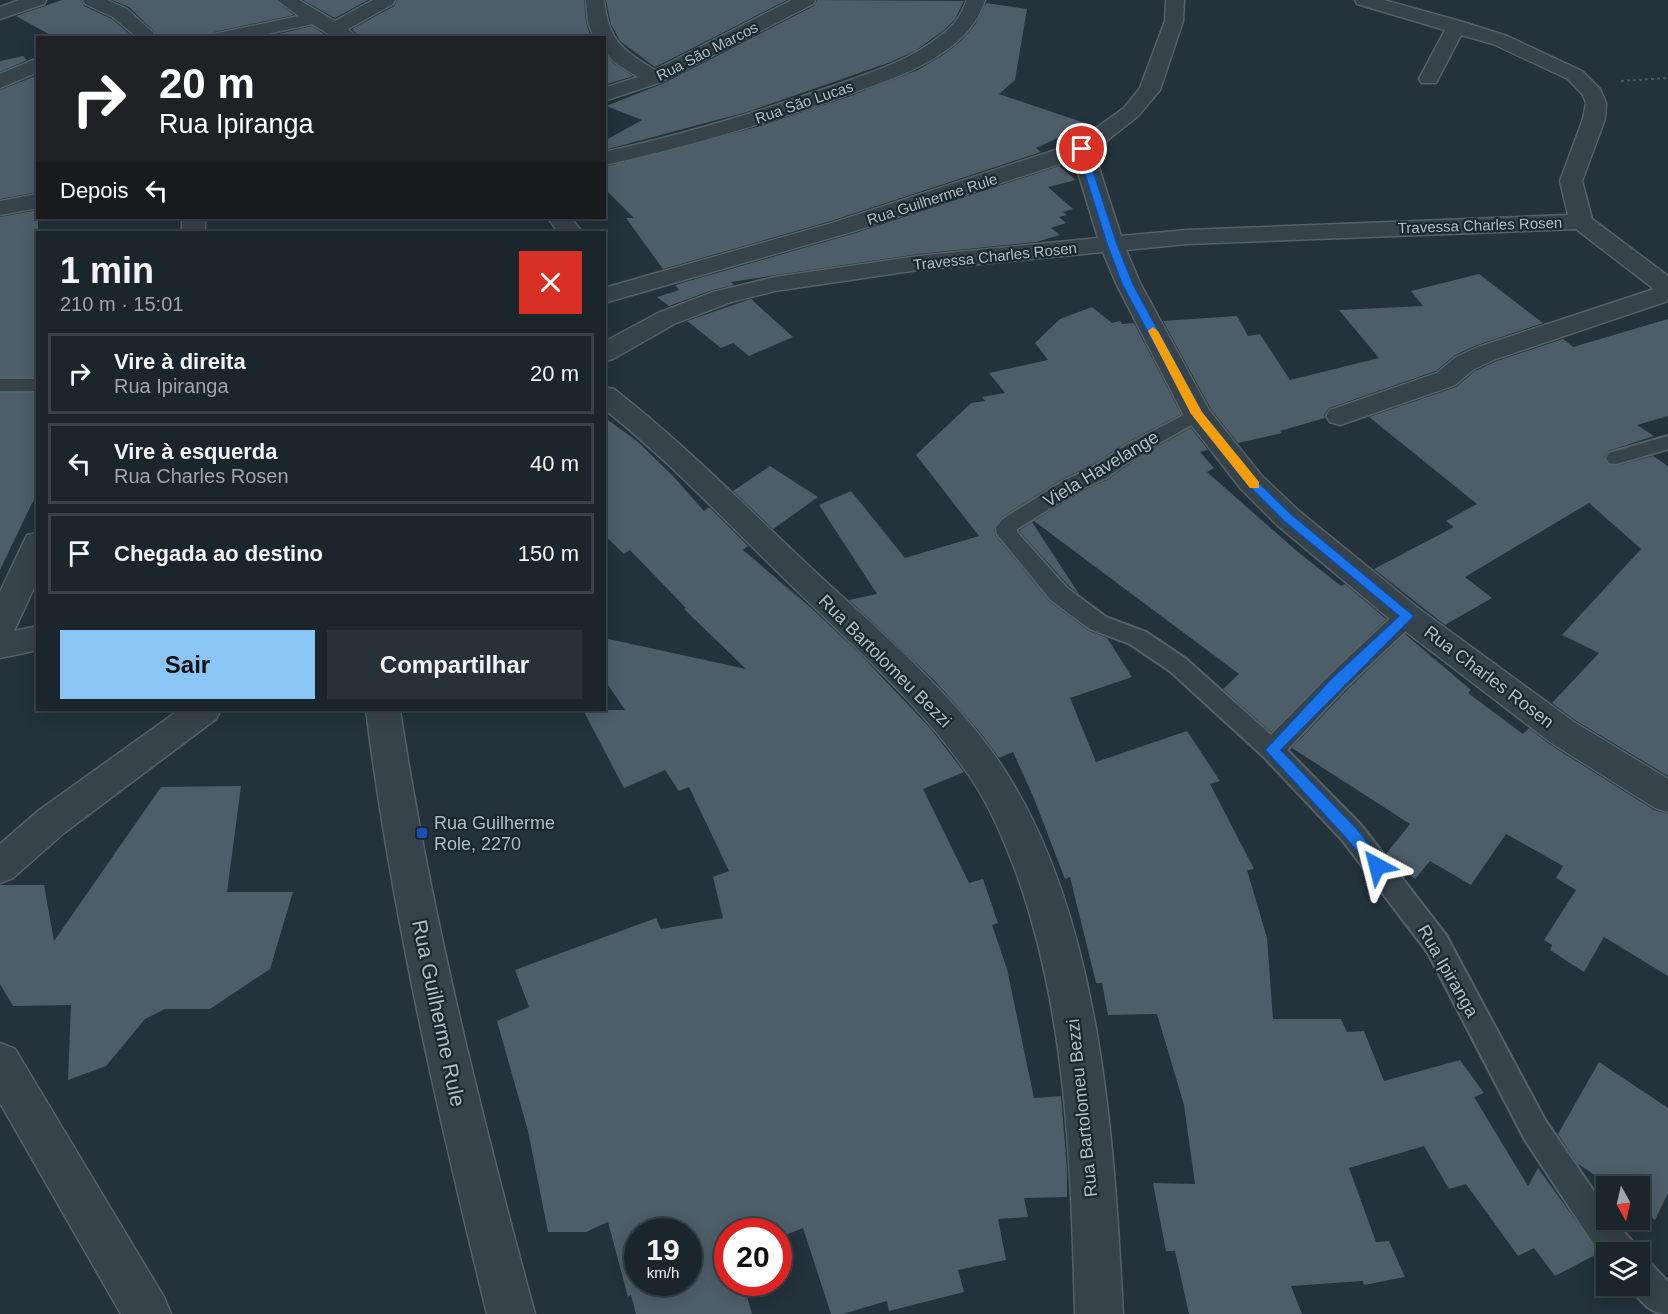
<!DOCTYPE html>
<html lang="pt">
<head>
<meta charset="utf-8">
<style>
	body { margin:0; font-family:Helvetica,sans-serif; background:#273238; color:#f1f3f6; height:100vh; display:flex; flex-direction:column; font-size:22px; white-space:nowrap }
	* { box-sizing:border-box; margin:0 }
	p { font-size:20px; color:#9fa5a9 }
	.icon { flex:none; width:33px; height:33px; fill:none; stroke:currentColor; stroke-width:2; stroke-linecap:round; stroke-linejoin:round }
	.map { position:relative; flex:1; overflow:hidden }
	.details { position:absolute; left:36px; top:231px; width:570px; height:480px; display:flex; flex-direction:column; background:#1a262c; border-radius:0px; box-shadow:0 3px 15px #0003,0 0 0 2px #384348 }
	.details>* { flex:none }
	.hud { position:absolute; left:36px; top:36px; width:570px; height:183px; border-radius:0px; box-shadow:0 3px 15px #0003,0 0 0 2px #384348; background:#202124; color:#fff; overflow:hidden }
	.needle { width:39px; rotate:172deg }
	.buttons { position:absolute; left:1596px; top:1176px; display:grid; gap:12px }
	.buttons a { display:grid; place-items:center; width:54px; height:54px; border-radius:0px; background:#1a262c; box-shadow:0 3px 15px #0003,0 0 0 2px #384348; font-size:30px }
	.speed { position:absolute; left:624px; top:1218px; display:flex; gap:12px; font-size:30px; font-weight:700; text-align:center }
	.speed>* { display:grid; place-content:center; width:78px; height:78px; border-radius:50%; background:#1a262c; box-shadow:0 3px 15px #0003,0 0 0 2px #384348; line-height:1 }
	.speed small { font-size:15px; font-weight:400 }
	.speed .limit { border:9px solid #d22; background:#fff; color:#111 }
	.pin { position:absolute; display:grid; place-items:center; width:51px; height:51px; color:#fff; margin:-26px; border:3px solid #fff; border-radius:50%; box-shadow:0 2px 6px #0007 }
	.me { position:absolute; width:66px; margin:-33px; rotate:322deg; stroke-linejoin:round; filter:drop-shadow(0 0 4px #0008) }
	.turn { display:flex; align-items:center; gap:21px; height:126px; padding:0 24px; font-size:27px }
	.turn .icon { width:78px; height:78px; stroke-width:2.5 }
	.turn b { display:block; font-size:42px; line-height:51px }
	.then { display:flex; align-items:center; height:57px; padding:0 24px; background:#0003; gap:12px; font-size:22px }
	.round { display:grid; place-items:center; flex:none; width:63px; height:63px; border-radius:0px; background:#273238 }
	.summary { display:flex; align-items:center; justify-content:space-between; height:102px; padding:0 24px }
	h1 { font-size:36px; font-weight:800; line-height:45px }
	.cta { display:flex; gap:12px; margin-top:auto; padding:12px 24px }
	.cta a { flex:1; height:69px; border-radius:0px; background:#89c6f5; color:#111; font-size:24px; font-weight:800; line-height:69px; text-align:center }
	.cta a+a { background:#273238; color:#f1f3f6 }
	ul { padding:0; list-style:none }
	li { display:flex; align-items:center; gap:18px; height:81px; margin:0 12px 9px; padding:0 12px; border:3px solid #384348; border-radius:0px }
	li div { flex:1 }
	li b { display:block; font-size:22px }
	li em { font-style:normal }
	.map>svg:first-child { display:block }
	.building { fill:#4e5e69; fill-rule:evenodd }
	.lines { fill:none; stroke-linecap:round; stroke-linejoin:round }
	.service-casing { stroke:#556169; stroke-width:4 }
	.minor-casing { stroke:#556169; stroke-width:3 }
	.tertiary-casing { stroke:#556169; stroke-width:3 }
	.path { stroke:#455a59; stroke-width:2; stroke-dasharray:3 3; stroke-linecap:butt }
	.service { fill:#37434b; fill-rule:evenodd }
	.minor { fill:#37434b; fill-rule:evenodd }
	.tertiary { fill:#37434b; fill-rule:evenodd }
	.route { fill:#1a73e8; stroke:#114b97; stroke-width:1.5 }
	.slow { fill:#f59e0b }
	.transit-dot { fill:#1a4fb4; stroke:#1c2830; stroke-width:2 }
	.labels { text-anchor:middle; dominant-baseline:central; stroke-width:4.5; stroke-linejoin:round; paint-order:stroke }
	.far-street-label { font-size:15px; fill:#b2bec7; stroke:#1c2830 }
	.street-label { font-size:18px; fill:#b2bec7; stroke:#1c2830 }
	.poi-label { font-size:18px; fill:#b2bec7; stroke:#1c2830; text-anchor:start }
	.near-street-label { font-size:21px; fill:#b2bec7; stroke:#1c2830 }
</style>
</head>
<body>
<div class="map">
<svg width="1668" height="1314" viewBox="0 0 1668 1314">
	<rect width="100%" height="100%" fill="#23323b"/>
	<g class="building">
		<path d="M 62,0 L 81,0 L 84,6 L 112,19 L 134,38 L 56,38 L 16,16 Z"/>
		<path d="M 112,0 L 275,0 L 294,15 L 214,32 L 210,38 L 161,38 L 129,7 Z"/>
		<path d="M 303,0 L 368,0 L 335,18 Z"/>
		<path d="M 397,0 L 584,0 L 586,22 L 591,38 L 360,38 L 352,29 L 394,6 Z"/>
		<path d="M 606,0 L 787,0 L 655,67 L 620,41 L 611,24 Z"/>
		<path d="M 817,0 L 964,1 L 955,19 L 944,30 L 915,51 L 888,63 L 747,112 L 604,150 L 604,141 L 642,120 L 606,106 L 662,84 L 814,6 Z"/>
		<path d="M 986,3 L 1027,9 L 1015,80 L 999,94 L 1088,124 L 1036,148 L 1041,152 L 831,221 L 663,269 L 626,218 L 634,218 L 604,188 L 604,167 L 757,127 L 848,97 L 918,70 L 943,55 L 961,41 L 975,25 Z"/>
		<path d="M 312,26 L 330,38 L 262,38 Z"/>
		<path d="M 604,52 L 613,63 L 633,76 L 604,85 Z"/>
		<path d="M 23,56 L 27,60 L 0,72 L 0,61 Z"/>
		<path d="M 38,75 L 38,192 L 0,199 L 0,90 Z"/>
		<path d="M 1059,166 L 1076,180 L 1048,187 L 1073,209 L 1063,212 L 1067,215 L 1059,217 L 1066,223 L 1051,228 L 1060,235 L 1036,242 L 918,254 L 731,282 L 734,285 L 712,290 L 669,306 L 657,297 L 679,290 L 675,285 L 849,235 Z"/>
		<path d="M 38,210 L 38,377 L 0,377 L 0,217 Z"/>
		<path d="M 1479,274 L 1543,323 L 1477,345 L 1455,355 L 1436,371 L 1329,408 L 1324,415 L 1325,418 L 1280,431 L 1282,433 L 1238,443 L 1211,409 L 1163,321 L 1237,316 L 1248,336 L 1260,334 L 1290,380 L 1379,358 L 1339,310 L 1423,306 L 1411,291 Z"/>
		<path d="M 751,299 L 793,337 L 749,356 L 733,343 L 721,348 L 687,321 Z"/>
		<path d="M 1092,307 L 1112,323 L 1120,321 L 1122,324 L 1134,323 L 1181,414 L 1124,444 L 1091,466 L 1064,478 L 1002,517 L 994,527 L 995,535 L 1049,601 L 1089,631 L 1107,638 L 1132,677 L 1070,698 L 1096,762 L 1187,731 L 1220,781 L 1210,784 L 1254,869 L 1247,870 L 1267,938 L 1273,1019 L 1341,1019 L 1347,1032 L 1364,1031 L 1384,1081 L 1460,1060 L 1484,1093 L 1474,1097 L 1528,1186 L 1538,1168 L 1599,1253 L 1555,1276 L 1534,1248 L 1518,1256 L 1466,1184 L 1449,1189 L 1424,1146 L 1349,1168 L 1376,1242 L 1389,1241 L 1405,1277 L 1364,1285 L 1363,1281 L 1291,1286 L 1302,1314 L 1189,1314 L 1175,1251 L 1166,1251 L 1153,1183 L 1195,1184 L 1184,1105 L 1157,1014 L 1108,1015 L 1102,983 L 1096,983 L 1070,877 L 1065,879 L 1033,796 L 1013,752 L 999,758 L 980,732 L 935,681 L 849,600 L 877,594 L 819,505 L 851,491 L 905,558 L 979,536 L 916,455 L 971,403 L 985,401 L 982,397 L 1005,393 L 989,373 L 1048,360 L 1035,343 L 1060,319 Z"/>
		<path d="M 1668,319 L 1668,416 L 1637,425 L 1654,436 L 1608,451 L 1604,457 L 1607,464 L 1616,466 L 1653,456 L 1668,466 L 1668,776 L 1575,720 L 1552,703 L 1599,653 L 1562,635 L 1641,549 L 1589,503 L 1465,577 L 1492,598 L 1445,625 L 1374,569 L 1454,527 L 1446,521 L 1477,504 L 1369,417 L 1456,387 L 1475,371 L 1497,361 L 1563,339 L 1573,347 Z"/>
		<path d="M 0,393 L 38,393 L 38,496 L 32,503 L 0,570 Z"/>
		<path d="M 604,417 L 638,442 L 674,477 L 704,511 L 709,507 L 748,546 L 743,550 L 810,607 L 860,654 L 930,728 L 964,772 L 923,789 L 969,883 L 983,879 L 998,923 L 992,925 L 1007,969 L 1034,1098 L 1061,1096 L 1067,1170 L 1067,1197 L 1024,1198 L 1028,1217 L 998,1219 L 1006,1260 L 958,1270 L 964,1292 L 889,1311 L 887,1301 L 843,1314 L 831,1314 L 803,1228 L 778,1238 L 778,1232 L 728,1232 L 728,1282 L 743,1282 L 752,1314 L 636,1314 L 631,1295 L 628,1297 L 608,1222 L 586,1232 L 548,1232 L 528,1131 L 497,1021 L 529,1007 L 515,970 L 656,918 L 661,929 L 723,918 L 713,877 L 729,871 L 689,787 L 679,791 L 665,770 L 624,788 L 583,710 L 625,710 L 604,679 L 604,638 L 746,669 L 684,609 L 686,608 L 630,550 L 624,554 L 604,535 ZM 638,1232 L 688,1232 L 688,1282 L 638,1282 Z"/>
		<path d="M 1191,428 L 1208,450 L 1200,452 L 1214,468 L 1207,472 L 1298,552 L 1341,586 L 1345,584 L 1386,619 L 1271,732 L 1223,689 L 1239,674 L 1034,521 L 1080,492 L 1107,480 L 1140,456 Z"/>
		<path d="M 770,466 L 818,497 L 773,529 L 733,491 Z"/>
		<path d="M 1032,522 L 1079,594 L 1069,586 L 1019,531 Z"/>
		<path d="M 1405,634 L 1471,690 L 1468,693 L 1523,734 L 1529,728 L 1549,744 L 1654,810 L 1668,814 L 1668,976 L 1604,937 L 1584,972 L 1550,950 L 1552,945 L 1544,940 L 1576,890 L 1556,878 L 1563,866 L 1506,834 L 1471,885 L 1430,861 L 1415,879 L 1394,864 L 1386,854 L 1410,824 L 1292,748 L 1347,690 Z"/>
		<path d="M 241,786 L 227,892 L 293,892 L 270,969 L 210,1009 L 165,1009 L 145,1019 L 106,1066 L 68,1080 L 71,1005 L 13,1006 L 0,984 L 0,885 L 44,885 L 54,941 L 161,787 Z"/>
		<path d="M 1599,1062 L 1668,1108 L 1668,1193 L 1655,1220 L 1640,1208 L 1640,1186 L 1610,1186 L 1577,1163 L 1558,1134 Z"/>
	</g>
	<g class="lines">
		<g class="service-casing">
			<g id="service">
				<rect x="0" y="379" width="38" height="12"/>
				<path d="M 1197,408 L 1204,410 L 1206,414 L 1204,418 L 1139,454 L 1106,478 L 1079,490 L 1017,529 L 1017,532 L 1067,588 L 1106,617 L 1146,632 L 1186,659 L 1271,735 L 1329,676 L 1399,610 L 1407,608 L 1415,610 L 1418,616 L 1415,622 L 1345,688 L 1287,750 L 1361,825 L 1446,935 L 1545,1120 L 1606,1209 L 1606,1220 L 1614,1220 L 1632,1241 L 1637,1252 L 1606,1252 L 1606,1259 L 1591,1240 L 1525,1140 L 1428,953 L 1343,841 L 1264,757 L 1170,671 L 1130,644 L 1090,629 L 1051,600 L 997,534 L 996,527 L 1003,519 L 1065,480 L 1092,468 L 1125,446 Z"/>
				<path d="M 1668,436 L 1668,449 L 1616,464 L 1609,463 L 1606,458 L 1609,453 Z"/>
				<path d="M 1640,1259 L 1651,1264 L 1668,1282 L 1668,1314 C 1649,1314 1640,1300 1629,1286 L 1640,1286 Z"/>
			</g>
		</g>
		<g class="minor-casing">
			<g id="minor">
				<path d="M 19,0 L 46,0 L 44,4 L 0,19 L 0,7 Z"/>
				<path d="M 83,0 L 107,0 L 127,9 L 159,38 L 138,38 L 113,17 L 85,4 Z"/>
				<path d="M 277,0 L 299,0 L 335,21 L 373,0 L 395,0 L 393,4 L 348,29 L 358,38 L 335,38 L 312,24 L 250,38 L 212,38 L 214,34 L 299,16 Z"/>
				<path d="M 586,0 L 604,0 C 608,40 622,50 655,70 L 792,0 L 815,0 L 813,4 L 661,82 L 604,101 L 604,88 L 638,77 C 620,65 604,61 604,38 L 594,38 L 588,22 Z"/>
				<path d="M 967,0 L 985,0 C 979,18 969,32 954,44 C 924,69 883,82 847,95 C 767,123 687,147 604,165 L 604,152 C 682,135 758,112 833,86 C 869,73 910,61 940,36 C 954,26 961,16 967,0 Z"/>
				<path d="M 1355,0 L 1384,0 L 1463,22 L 1507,36 L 1582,71 L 1600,89 L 1606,103 L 1605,119 L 1582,181 L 1592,219 L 1668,276 L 1668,301 L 1496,359 L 1474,369 L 1455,385 L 1340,425 L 1330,422 L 1326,416 L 1330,410 L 1437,373 L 1456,357 L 1478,347 L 1654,289 L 1576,229 L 1187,244 L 1126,250 L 1140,283 L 1209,410 L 1261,475 L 1299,511 L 1418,608 L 1574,722 L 1668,779 L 1668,812 L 1655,808 L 1550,742 L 1396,624 L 1277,525 L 1241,489 L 1183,414 L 1116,283 L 1103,252 L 918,270 L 775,291 L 731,302 L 676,323 L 613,359 L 604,361 L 604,342 L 658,313 L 713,292 L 775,277 L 918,256 L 1098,238 L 1071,149 L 1074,144 L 1082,142 L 1090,144 L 1093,149 L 1121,236 L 1187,230 L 1568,215 L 1560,181 L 1583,119 L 1586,103 L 1583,95 L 1568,79 L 1493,44 L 1461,35 L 1436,83 L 1422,83 L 1419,79 L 1445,30 L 1357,4 Z"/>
				<path d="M 38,58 L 38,72 L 0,88 L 0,74 Z"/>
				<path d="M 38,194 L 38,208 L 0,215 L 0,201 Z"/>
				<rect x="182" y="218" width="23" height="14"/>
				<path d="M 548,218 L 571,218 L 582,232 L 558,232 Z"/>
				<path d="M 604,387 L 614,389 C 683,443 744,505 808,565 C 871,624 949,689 998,760 C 1101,910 1114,1138 1123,1314 L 1075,1314 C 1071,1166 1067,1013 1016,872 C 1004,841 991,808 972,780 C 924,707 851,644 789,583 C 728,524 671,462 604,409 Z"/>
				<path d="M 38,533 L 38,579 L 14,631 L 38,626 L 38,650 L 0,658 L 0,592 L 27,535 Z"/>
			</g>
		</g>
		<g class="tertiary-casing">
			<g id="tertiary">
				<path d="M 1166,0 L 1184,0 L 1183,21 L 1160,90 L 1138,116 L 1090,154 L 848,233 L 604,303 L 604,288 L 832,223 L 1074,144 L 1124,108 L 1140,88 L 1165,21 Z"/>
				<path d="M 179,710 L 221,710 L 216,719 L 64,833 L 13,878 L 0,883 L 0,844 L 38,811 Z"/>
				<path d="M 366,710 L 400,710 C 431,915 481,1114 535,1314 L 487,1314 C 438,1114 392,915 366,710 Z"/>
				<path d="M 0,1043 L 15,1049 L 164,1297 L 171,1314 L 121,1314 L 0,1103 Z"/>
			</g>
		</g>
		<path class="path" d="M 1621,81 L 1668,78"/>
		<use href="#service" class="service"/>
		<use href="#minor" class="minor"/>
		<use href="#tertiary" class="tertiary"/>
	</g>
	<path class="route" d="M 1078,147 L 1086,149 L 1117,244 L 1133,284 L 1202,412 L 1255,479 L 1292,515 L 1414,616 L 1281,750 L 1357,829 L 1382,861 L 1385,866 L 1382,870 L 1377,872 L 1372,870 L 1346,838 L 1265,750 L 1332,678 L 1399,616 L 1284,521 L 1247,484 L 1193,416 L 1122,284 L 1107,244 L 1077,149 Z"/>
	<path class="slow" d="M 1153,327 L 1158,331 L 1202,412 L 1259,482 L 1259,488 L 1250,488 L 1191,414 L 1148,331 Z"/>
	<rect class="transit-dot" x="416" y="827" width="12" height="12" rx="3"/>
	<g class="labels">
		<g class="far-street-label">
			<text transform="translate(707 51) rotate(-27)">Rua São Marcos</text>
			<text transform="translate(804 102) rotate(-19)">Rua São Lucas</text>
			<text transform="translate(932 199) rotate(-18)">Rua Guilherme Rule</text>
			<text transform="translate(1480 225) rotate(-2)">Travessa Charles Rosen</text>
			<text transform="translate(995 256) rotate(-6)">Travessa Charles Rosen</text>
		</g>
		<g class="street-label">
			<text transform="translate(1101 469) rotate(-31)">Viela Havelange</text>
			<text transform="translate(885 661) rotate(45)">Rua Bartolomeu Bezzi</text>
			<text transform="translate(1489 677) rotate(37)">Rua Charles Rosen</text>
			<text transform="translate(1448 971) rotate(60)">Rua Ipiranga</text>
			<text transform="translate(1082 1108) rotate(-96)">Rua Bartolomeu Bezzi</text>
		</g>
		<g class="poi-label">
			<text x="434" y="823">Rua Guilherme<tspan x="434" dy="21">Role, 2270</tspan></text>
		</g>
		<g class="near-street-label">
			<text transform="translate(439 1013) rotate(78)">Rua Guilherme Rule</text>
		</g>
	</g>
</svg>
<div class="buttons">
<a><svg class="needle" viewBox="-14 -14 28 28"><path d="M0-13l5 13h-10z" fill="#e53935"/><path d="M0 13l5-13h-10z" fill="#9fa5a9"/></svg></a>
<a><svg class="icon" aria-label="layers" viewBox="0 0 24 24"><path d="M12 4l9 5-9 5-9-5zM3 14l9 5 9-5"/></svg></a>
</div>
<div class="speed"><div>19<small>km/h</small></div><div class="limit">20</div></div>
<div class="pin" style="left:1082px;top:149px;background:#d93025"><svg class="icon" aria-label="arrive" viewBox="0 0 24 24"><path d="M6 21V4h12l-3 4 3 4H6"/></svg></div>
<svg class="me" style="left:1377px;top:866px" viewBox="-20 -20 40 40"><path d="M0-17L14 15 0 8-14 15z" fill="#1a73e8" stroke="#fff" stroke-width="4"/></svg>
<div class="hud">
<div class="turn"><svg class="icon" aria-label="right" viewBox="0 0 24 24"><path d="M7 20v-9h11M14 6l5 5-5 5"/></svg><div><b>20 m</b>Rua Ipiranga</div></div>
<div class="then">Depois<svg class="icon" aria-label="left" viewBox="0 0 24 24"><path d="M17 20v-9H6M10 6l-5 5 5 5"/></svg></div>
</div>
<section class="details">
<div class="summary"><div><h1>1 min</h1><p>210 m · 15:01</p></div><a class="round" style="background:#d93025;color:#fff"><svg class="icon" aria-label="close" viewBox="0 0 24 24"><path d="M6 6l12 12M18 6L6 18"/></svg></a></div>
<ul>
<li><svg class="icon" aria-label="right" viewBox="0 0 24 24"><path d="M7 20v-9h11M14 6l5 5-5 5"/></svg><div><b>Vire à direita</b><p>Rua Ipiranga</p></div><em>20 m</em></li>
<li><svg class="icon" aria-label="left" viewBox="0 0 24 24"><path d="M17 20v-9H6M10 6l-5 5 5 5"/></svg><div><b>Vire à esquerda</b><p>Rua Charles Rosen</p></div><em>40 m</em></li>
<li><svg class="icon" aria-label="arrive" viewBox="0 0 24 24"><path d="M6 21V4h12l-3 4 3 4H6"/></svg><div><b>Chegada ao destino</b></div><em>150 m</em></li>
</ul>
<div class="cta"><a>Sair</a><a>Compartilhar</a></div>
</section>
</div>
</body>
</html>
